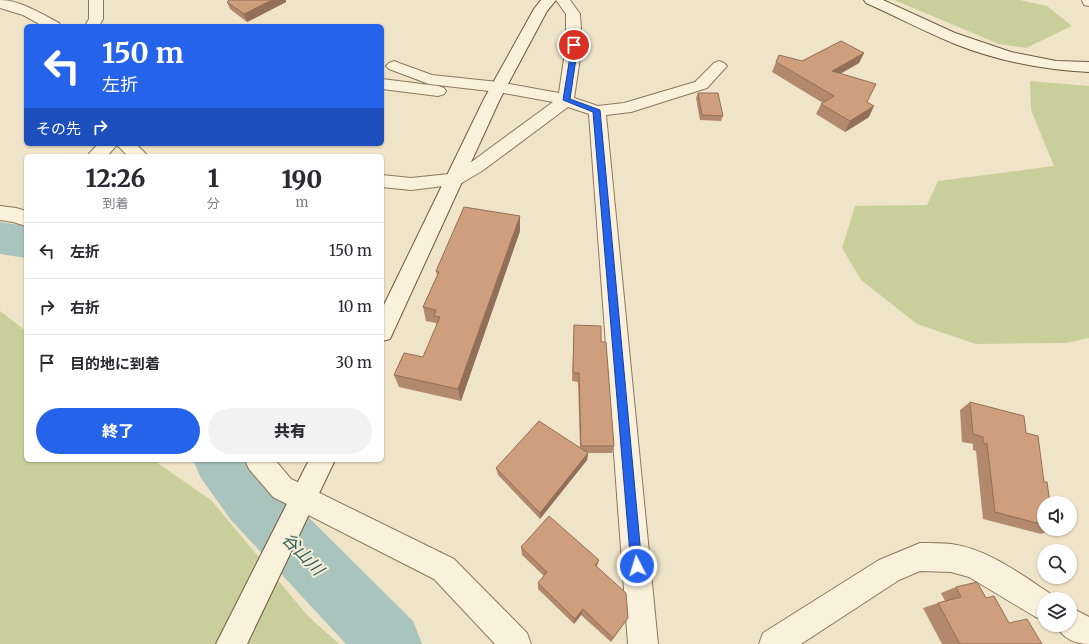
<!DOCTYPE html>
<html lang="ja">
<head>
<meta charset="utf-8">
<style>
	body { margin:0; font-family:Merriweather,"Noto Sans JP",serif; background:#f2f2f3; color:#2b2b33; height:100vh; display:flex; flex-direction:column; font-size:15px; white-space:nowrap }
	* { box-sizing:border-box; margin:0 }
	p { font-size:13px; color:#7c7c81 }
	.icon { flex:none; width:22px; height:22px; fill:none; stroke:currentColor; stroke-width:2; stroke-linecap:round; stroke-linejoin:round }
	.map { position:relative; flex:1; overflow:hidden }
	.details { position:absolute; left:24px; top:154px; width:360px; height:308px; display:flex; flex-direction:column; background:#fff; border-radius:6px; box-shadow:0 1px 3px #0004 }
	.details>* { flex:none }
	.hud { position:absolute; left:24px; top:24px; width:360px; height:122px; border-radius:6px; box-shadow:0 1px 3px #0004; background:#2563eb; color:#fff; overflow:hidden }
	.controls { position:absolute; left:1037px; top:496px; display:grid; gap:8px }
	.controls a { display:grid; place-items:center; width:40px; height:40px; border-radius:50%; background:#fff; box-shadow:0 1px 3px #0004; font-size:20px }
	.pin { position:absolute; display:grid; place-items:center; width:34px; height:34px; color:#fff; margin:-17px; border:2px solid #fff; border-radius:50%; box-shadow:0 1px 4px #0007 }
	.me { position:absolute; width:44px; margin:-22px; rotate:355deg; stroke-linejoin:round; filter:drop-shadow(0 0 3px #0008) }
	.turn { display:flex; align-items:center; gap:14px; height:84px; padding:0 12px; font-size:18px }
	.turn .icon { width:52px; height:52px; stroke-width:2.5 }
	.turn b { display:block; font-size:28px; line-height:34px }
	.then { display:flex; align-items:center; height:38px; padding:0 12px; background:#0003; gap:8px; font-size:15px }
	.eta { display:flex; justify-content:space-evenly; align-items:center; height:68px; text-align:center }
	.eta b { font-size:24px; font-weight:800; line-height:28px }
	.action { display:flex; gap:8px; margin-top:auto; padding:8px 12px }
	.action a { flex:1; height:46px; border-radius:24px; background:#2563eb; color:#fff; font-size:16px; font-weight:800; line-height:46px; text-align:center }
	.action a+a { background:#f2f2f3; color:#2b2b33 }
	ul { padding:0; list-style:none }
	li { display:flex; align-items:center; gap:12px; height:56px; padding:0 12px; border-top:1px solid #e1e1e2 }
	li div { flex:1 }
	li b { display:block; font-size:15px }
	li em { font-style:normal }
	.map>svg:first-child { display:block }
	.green { fill:#c9cf9b }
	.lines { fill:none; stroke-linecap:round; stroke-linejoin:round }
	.river { fill:#a9c4bc; fill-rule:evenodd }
	.street-casing { stroke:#8d765c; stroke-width:2 }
	.secondary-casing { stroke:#6f573f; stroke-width:2 }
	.street { fill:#faf1dc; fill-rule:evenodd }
	.secondary { fill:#faf1dc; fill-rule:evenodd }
	.wall { fill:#b2896c }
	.shaded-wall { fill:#916f58 }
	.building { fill:#cf9f7d; stroke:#916f58 }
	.route { fill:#2563eb; stroke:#184099 }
	.labels { text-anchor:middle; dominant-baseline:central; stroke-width:4; stroke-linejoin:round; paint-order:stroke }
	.near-water-label { font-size:17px; font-style:italic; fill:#2f5d5a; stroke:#f7eed8 }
</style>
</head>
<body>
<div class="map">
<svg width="1089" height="644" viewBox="0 0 1089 644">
	<rect width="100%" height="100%" fill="#f0e4c8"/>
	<g class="green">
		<path d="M 894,0 L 1020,0 L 1047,6 L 1072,26 L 1026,48 L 999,44 Z"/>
		<path d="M 1030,81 L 1089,86 L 1089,338 L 1065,343 L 976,344 L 917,324 L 861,280 L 842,248 L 855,206 L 927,205 L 938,181 L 1054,166 L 1031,110 Z"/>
		<path d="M 0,311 L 26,331 L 26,460 L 153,460 L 211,500 L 308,616 L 339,644 L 0,644 Z"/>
	</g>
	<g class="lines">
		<g class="river">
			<path d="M 0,222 L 26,226 L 26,258 L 0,254 Z"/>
			<path d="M 193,460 L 254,460 L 271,480 L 413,621 L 422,644 L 346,644 L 231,520 L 201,478 Z"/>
		</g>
		<g class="street-casing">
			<g id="street">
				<path d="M 0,0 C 20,0 42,14 59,23 L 61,26 L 43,26 L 23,15 L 0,8 Z"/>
				<path d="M 89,0 L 103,0 L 103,19 L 99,26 L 85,26 L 89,19 Z"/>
				<path d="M 556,0 L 570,0 L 580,14 L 582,45 L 574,98 L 598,106 L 624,103 L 695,82 L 714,63 L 719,61 L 724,63 L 727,66 L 707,88 L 631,112 L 606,115 L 658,644 L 628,644 L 589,114 L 568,107 L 482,171 L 460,184 L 411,190 L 382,187 L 382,175 L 411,178 L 449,174 L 470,163 L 553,102 L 498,92 L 429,84 L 389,69 L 386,66 L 389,63 L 394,61 L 399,63 L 432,75 L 498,82 L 559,93 L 566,45 L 566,14 Z"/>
				<path d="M 1082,0 L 1089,0 L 1089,6 L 1084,5 Z"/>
				<path d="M 382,79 L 438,86 L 444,88 L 446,91 L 444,94 L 438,96 L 382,89 Z"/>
				<path d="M 98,144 L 136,144 L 148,156 L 128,156 L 117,145 L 107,156 L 87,156 Z"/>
				<path d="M 0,206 L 16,208 L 26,211 L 26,226 L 13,222 L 0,220 Z"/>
				<path d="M 245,460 L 275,460 L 291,479 L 454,559 L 527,633 L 531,644 L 495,644 L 434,579 L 273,497 L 249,469 Z"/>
				<path d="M 920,543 C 930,543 941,543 951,544 C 989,549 1023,576 1054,596 L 1056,599 L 1044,599 L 1044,621 L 1034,616 L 969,577 L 951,572 L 920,571 L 899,580 L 801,644 L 759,644 L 763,633 L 879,560 Z"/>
				<path d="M 1070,607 L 1089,617 L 1089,644 C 1075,644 1062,638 1056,625 L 1070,625 Z"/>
			</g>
		</g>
		<g class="secondary-casing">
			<g id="secondary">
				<path d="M 541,0 L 556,0 L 547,11 L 500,99 L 390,339 L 382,341 L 382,309 L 484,99 L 534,9 Z"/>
				<path d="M 864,0 L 883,0 L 955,33 L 1011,52 L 1056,61 L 1089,62 L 1089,72 C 1043,70 998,61 955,44 C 925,32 896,16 866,3 Z"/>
				<path d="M 309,460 L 335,460 L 247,644 L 216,644 Z"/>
			</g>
		</g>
		<use href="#street" class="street"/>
		<use href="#secondary" class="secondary"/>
	</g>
	<g class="wall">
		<path d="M 227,2 L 286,2 L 247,22 L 230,9 Z"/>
		<path d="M 864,53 L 859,63 L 841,73 L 867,102 L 869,117 L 845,132 L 816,114 L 821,104 L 823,103 L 772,72 L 776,62 L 802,61 Z"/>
		<path d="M 698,93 L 723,116 L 721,121 L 700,120 L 696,98 Z"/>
		<path d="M 520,216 L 520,231 L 461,401 L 399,387 L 394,375 L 423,357 L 437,326 L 436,323 L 426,321 L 423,307 L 437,275 L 436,271 Z"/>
		<path d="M 574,325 L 601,342 L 614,446 L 612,453 L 588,453 L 587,460 L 540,519 L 498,475 L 496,468 L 580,448 L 578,382 L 572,381 Z"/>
		<path d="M 970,402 L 1026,433 L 1044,503 L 1044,529 L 1053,529 L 1041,534 L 983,519 L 976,451 L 973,450 L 973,444 L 962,442 L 960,410 Z"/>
		<path d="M 521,547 L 599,560 L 597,567 L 628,618 L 611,642 L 581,615 L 574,624 L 538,589 L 538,583 L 544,576 L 522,555 Z"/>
		<path d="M 956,587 L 986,598 L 1009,623 L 1042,644 L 942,644 L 923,608 L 938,603 L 945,601 L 941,593 Z"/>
	</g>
	<g class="shaded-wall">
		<path d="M 272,0 L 286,0 L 286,2 L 247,22 L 244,14 Z"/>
		<path d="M 864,53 L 859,63 L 828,81 L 832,71 Z"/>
		<path d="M 874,106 L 869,117 L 845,132 L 850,121 Z"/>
		<path d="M 520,216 L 520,231 L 461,401 L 458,389 Z"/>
		<path d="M 588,453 L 587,460 L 540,519 L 540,513 Z"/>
		<path d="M 583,609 L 581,615 L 574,624 L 575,619 Z"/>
	</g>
	<g class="building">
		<path d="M 229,0 L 272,0 L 244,14 L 227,2 Z"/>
		<path d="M 841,41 L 864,53 L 832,71 L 876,84 L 867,102 L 874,106 L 850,121 L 821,104 L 834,96 L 776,62 L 779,55 L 802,61 Z"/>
		<path d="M 698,93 L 718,93 L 723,116 L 702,115 Z"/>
		<path d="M 464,207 L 520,216 L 458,389 L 394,375 L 404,353 L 423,357 L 440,317 L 434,316 L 436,310 L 423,307 L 439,272 L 436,271 Z"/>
		<path d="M 574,325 L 601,326 L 601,342 L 606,342 L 614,446 L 581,446 L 579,373 L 573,373 Z"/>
		<path d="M 970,402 L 1024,416 L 1026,433 L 1038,436 L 1044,482 L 1047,482 L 1050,503 L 1044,503 L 1044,525 L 995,512 L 987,444 L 983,443 L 983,437 L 973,434 Z"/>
		<path d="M 539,421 L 588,453 L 540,513 L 496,468 Z"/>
		<path d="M 549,516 L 599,560 L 595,565 L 626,593 L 628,618 L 613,638 L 583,609 L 575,619 L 538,583 L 547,572 L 521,547 Z"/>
		<path d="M 977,582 L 986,598 L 994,596 L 1009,623 L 1027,619 L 1042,644 L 960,644 L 938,603 L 961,597 L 956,587 Z"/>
	</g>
	<path class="route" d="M 572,44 L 578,45 L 570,99 L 600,110 L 642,566 L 641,570 L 637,571 L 632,570 L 631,566 L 593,112 L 563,100 Z"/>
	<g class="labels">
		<g class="near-water-label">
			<text transform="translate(303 554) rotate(46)">谷山川</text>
		</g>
	</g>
</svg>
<div class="controls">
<a><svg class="icon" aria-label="sound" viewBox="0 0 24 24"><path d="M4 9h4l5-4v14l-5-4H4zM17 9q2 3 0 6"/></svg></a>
<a><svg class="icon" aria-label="search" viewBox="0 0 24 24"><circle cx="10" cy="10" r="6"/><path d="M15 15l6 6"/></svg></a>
<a><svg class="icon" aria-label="layers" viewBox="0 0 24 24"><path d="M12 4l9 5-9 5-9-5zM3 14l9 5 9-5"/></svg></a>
</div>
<div class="pin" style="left:574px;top:45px;background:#d93025"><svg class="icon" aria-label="arrive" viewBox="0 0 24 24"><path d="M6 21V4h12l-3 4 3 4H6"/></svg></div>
<svg class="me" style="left:637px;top:566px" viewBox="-20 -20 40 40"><circle r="17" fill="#2563eb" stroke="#fff" stroke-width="3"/><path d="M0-11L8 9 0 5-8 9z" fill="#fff"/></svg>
<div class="hud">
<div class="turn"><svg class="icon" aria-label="left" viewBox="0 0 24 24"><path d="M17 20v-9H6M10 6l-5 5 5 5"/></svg><div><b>150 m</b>左折</div></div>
<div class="then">その先<svg class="icon" aria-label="right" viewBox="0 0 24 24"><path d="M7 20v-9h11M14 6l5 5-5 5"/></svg></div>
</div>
<section class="details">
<div class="eta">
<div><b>12:26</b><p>到着</p></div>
<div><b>1</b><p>分</p></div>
<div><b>190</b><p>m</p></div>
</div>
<ul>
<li><svg class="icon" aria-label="left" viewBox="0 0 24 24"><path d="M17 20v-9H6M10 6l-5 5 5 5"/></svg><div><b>左折</b></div><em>150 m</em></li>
<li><svg class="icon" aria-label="right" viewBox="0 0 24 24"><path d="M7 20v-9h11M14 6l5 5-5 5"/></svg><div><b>右折</b></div><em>10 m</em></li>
<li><svg class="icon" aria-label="arrive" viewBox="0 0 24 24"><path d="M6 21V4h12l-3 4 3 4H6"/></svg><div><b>目的地に到着</b></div><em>30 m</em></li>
</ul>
<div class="action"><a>終了</a><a>共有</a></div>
</section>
</div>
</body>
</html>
